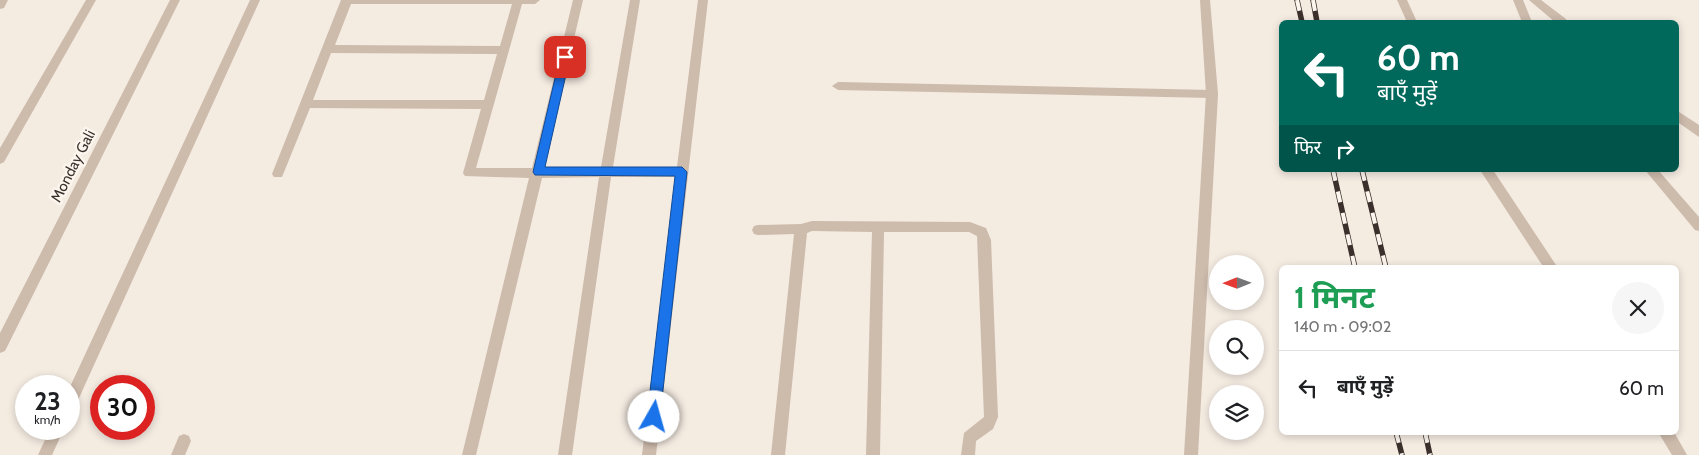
<!DOCTYPE html>
<html lang="hi">
<head>
<meta charset="utf-8">
<style>
	body { margin:0; font-family:Cabin,"Noto Sans Devanagari",sans-serif; background:#f6f6f6; color:#202124; height:100vh; display:flex; flex-direction:column; font-size:19px; white-space:nowrap }
	* { box-sizing:border-box; margin:0 }
	p { font-size:16px; color:#757577 }
	.icon { flex:none; width:28px; height:28px; fill:none; stroke:currentColor; stroke-width:2; stroke-linecap:round; stroke-linejoin:round }
	.map { position:relative; flex:1; overflow:hidden }
	.details { position:absolute; left:1279px; top:265px; width:400px; height:170px; display:flex; flex-direction:column; background:#fff; border-radius:8px; box-shadow:0 2px 8px #0003 }
	.details>* { flex:none }
	.guide { position:absolute; left:1279px; top:20px; width:400px; height:152px; border-radius:8px; box-shadow:0 2px 8px #0003; background:#00695c; color:#fff; overflow:hidden }
	.needle { width:32px; rotate:269deg }
	.tools { position:absolute; left:1209px; top:255px; display:grid; gap:10px }
	.tools a { display:grid; place-items:center; width:55px; height:55px; border-radius:50%; background:#fff; box-shadow:0 2px 8px #0003; font-size:25px }
	.speed { position:absolute; left:15px; top:375px; display:flex; gap:10px; font-size:25px; font-weight:700; text-align:center }
	.speed>* { display:grid; place-content:center; width:65px; height:65px; border-radius:50%; background:#fff; box-shadow:0 2px 8px #0003; line-height:1 }
	.speed small { font-size:12px; font-weight:400 }
	.speed .limit { border:8px solid #d22; background:#fff; color:#111 }
	.pin { position:absolute; display:grid; place-items:center; width:42px; height:42px; color:#fff; margin:-21px; border-radius:10px; box-shadow:0 2px 8px #0006 }
	.me { position:absolute; width:55px; margin:-28px; rotate:7deg; stroke-linejoin:round; filter:drop-shadow(0 0 4px #0008) }
	.turn { display:flex; align-items:center; gap:18px; height:105px; padding:0 15px; font-size:22px }
	.turn .icon { width:65px; height:65px; stroke-width:2.5 }
	.turn b { display:block; font-size:35px; line-height:42px }
	.then { display:flex; align-items:center; height:48px; padding:0 15px; background:#0003; gap:10px; font-size:19px }
	.round { display:grid; place-items:center; flex:none; width:52px; height:52px; border-radius:26px; background:#f6f6f6 }
	.summary { display:flex; align-items:center; justify-content:space-between; height:85px; padding:0 15px }
	h1 { font-size:30px; font-weight:700; line-height:38px; color:#1e9e55 }
	ul { padding:0; list-style:none }
	li { display:flex; align-items:center; gap:15px; height:75px; padding:0 15px; border-top:1px solid #e0e0e0 }
	li div { flex:1 }
	li b { display:block; font-size:19px }
	li em { font-style:normal }
	.map>svg:first-child { display:block }
	.lines { fill:none; stroke-linecap:round; stroke-linejoin:round }
	.service { fill:#cdbbac; fill-rule:evenodd }
	.minor { fill:#cdbbac; fill-rule:evenodd }
	.tertiary { fill:#cdbbac; fill-rule:evenodd }
	.rail-casing { stroke:#3b302b; stroke-width:5.5 }
	.rail { stroke:#fbf5ee; stroke-width:4; stroke-dasharray:11; stroke-linecap:butt }
	.route { fill:#1a73e8; stroke:#114b97 }
	.labels { text-anchor:middle; dominant-baseline:central; stroke-width:5; stroke-linejoin:round; paint-order:stroke }
	.street-label { font-size:15px; fill:#3b302b; stroke:#fbf5ee }
</style>
</head>
<body>
<div class="map">
<svg width="1699" height="455" viewBox="0 0 1699 455">
	<rect width="100%" height="100%" fill="#f4ebe1"/>
	<g class="lines">
		<g class="service">
			<path d="M 1397,0 L 1407,0 L 1417,22 L 1407,22 Z"/>
			<path d="M 1529,0 L 1541,0 L 1566,19 L 1567,22 L 1555,22 Z"/>
			<path d="M 1676,110 L 1699,125 L 1699,137 L 1676,121 Z"/>
			<path d="M 1480,170 L 1493,170 L 1558,268 L 1544,268 Z"/>
			<path d="M 1658,432 L 1674,432 L 1687,455 L 1672,455 Z"/>
		</g>
		<g class="minor">
			<path d="M 0,0 L 8,0 L 4,8 L 0,9 Z"/>
			<path d="M 86,0 L 96,0 L 4,162 L 0,164 L 0,148 Z"/>
			<path d="M 170,0 L 180,0 L 5,351 L 0,353 L 0,333 Z"/>
			<path d="M 250,0 L 260,0 L 74,409 L 69,411 L 69,389 Z"/>
			<path d="M 341,0 L 540,0 L 535,4 L 522,4 L 476,168 L 532,168 L 573,0 L 583,0 L 544,168 L 601,167 L 630,0 L 640,0 L 613,167 L 677,167 L 698,0 L 708,0 L 656,455 L 642,455 L 676,177 L 611,177 L 572,455 L 558,455 L 599,177 L 542,178 L 476,455 L 462,455 L 529,178 L 465,176 L 463,173 L 481,109 L 310,108 L 282,177 L 274,177 L 272,174 ZM 351,4 L 512,4 L 500,46 L 335,45 ZM 331,53 L 497,54 L 484,100 L 313,100 Z"/>
			<path d="M 1513,0 L 1523,0 L 1532,22 L 1522,22 Z"/>
			<path d="M 838,82 L 1212,90 L 1218,94 L 1212,98 L 838,90 L 832,86 Z"/>
			<path d="M 1645,170 L 1658,170 L 1699,217 L 1699,231 L 1695,230 Z"/>
			<path d="M 812,221 L 970,222 L 986,228 L 991,240 L 998,417 L 993,429 L 976,441 L 975,455 L 961,455 L 964,433 L 984,417 L 977,236 L 969,232 L 884,232 L 880,455 L 866,455 L 872,232 L 812,231 L 807,233 L 785,455 L 771,455 L 794,234 L 758,235 L 754,234 L 752,230 L 754,226 L 758,225 L 801,224 Z"/>
			<path d="M 50,429 L 64,429 L 52,455 L 38,455 Z"/>
			<path d="M 184,434 L 189,436 L 191,441 L 185,455 L 171,455 L 179,436 Z"/>
		</g>
		<path class="tertiary" d="M 1200,0 L 1210,0 L 1218,94 L 1198,455 L 1184,455 L 1206,94 Z"/>
		<g class="rail-casing">
			<g id="rail">
				<path d="M 1297,0 L 1302,22"/>
				<path d="M 1313,0 L 1317,22"/>
				<path d="M 1333,170 L 1355,268"/>
				<path d="M 1362,170 L 1386,268"/>
				<path d="M 1396,432 L 1402,455"/>
				<path d="M 1425,432 L 1430,455"/>
			</g>
		</g>
		<use href="#rail" class="rail"/>
	</g>
	<path class="route" d="M 565,53 L 570,57 L 545,167 L 682,167 L 687,172 L 660,417 L 658,422 L 654,423 L 649,422 L 647,417 L 675,176 L 535,175 L 533,172 L 560,57 Z"/>
	<g class="labels">
		<g class="street-label">
			<text transform="translate(73 166) rotate(-63)">Monday Gali</text>
		</g>
	</g>
</svg>
<div class="tools">
<a><svg class="needle" viewBox="-14 -14 28 28"><path d="M0-13l5 13h-10z" fill="#e53935"/><path d="M0 13l5-13h-10z" fill="#757577"/></svg></a>
<a><svg class="icon" aria-label="search" viewBox="0 0 24 24"><circle cx="10" cy="10" r="6"/><path d="M15 15l6 6"/></svg></a>
<a><svg class="icon" aria-label="layers" viewBox="0 0 24 24"><path d="M12 4l9 5-9 5-9-5zM3 14l9 5 9-5"/></svg></a>
</div>
<div class="speed"><div>23<small>km/h</small></div><div class="limit">30</div></div>
<div class="pin" style="left:565px;top:57px;background:#d93025"><svg class="icon" aria-label="arrive" viewBox="0 0 24 24"><path d="M6 21V4h12l-3 4 3 4H6"/></svg></div>
<svg class="me" style="left:654px;top:417px" viewBox="-20 -20 40 40"><circle r="19" fill="#fff"/><path d="M0-13L10 11 0 6-10 11z" fill="#1a73e8"/></svg>
<div class="guide">
<div class="turn"><svg class="icon" aria-label="left" viewBox="0 0 24 24"><path d="M17 20v-9H6M10 6l-5 5 5 5"/></svg><div><b>60 m</b>बाएँ मुड़ें</div></div>
<div class="then">फिर<svg class="icon" aria-label="right" viewBox="0 0 24 24"><path d="M7 20v-9h11M14 6l5 5-5 5"/></svg></div>
</div>
<section class="details">
<div class="summary"><div><h1>1 मिनट</h1><p>140 m · 09:02</p></div><a class="round"><svg class="icon" aria-label="close" viewBox="0 0 24 24"><path d="M6 6l12 12M18 6L6 18"/></svg></a></div>
<ul>
<li><svg class="icon" aria-label="left" viewBox="0 0 24 24"><path d="M17 20v-9H6M10 6l-5 5 5 5"/></svg><div><b>बाएँ मुड़ें</b></div><em>60 m</em></li>
</ul>
</section>
</div>
</body>
</html>
